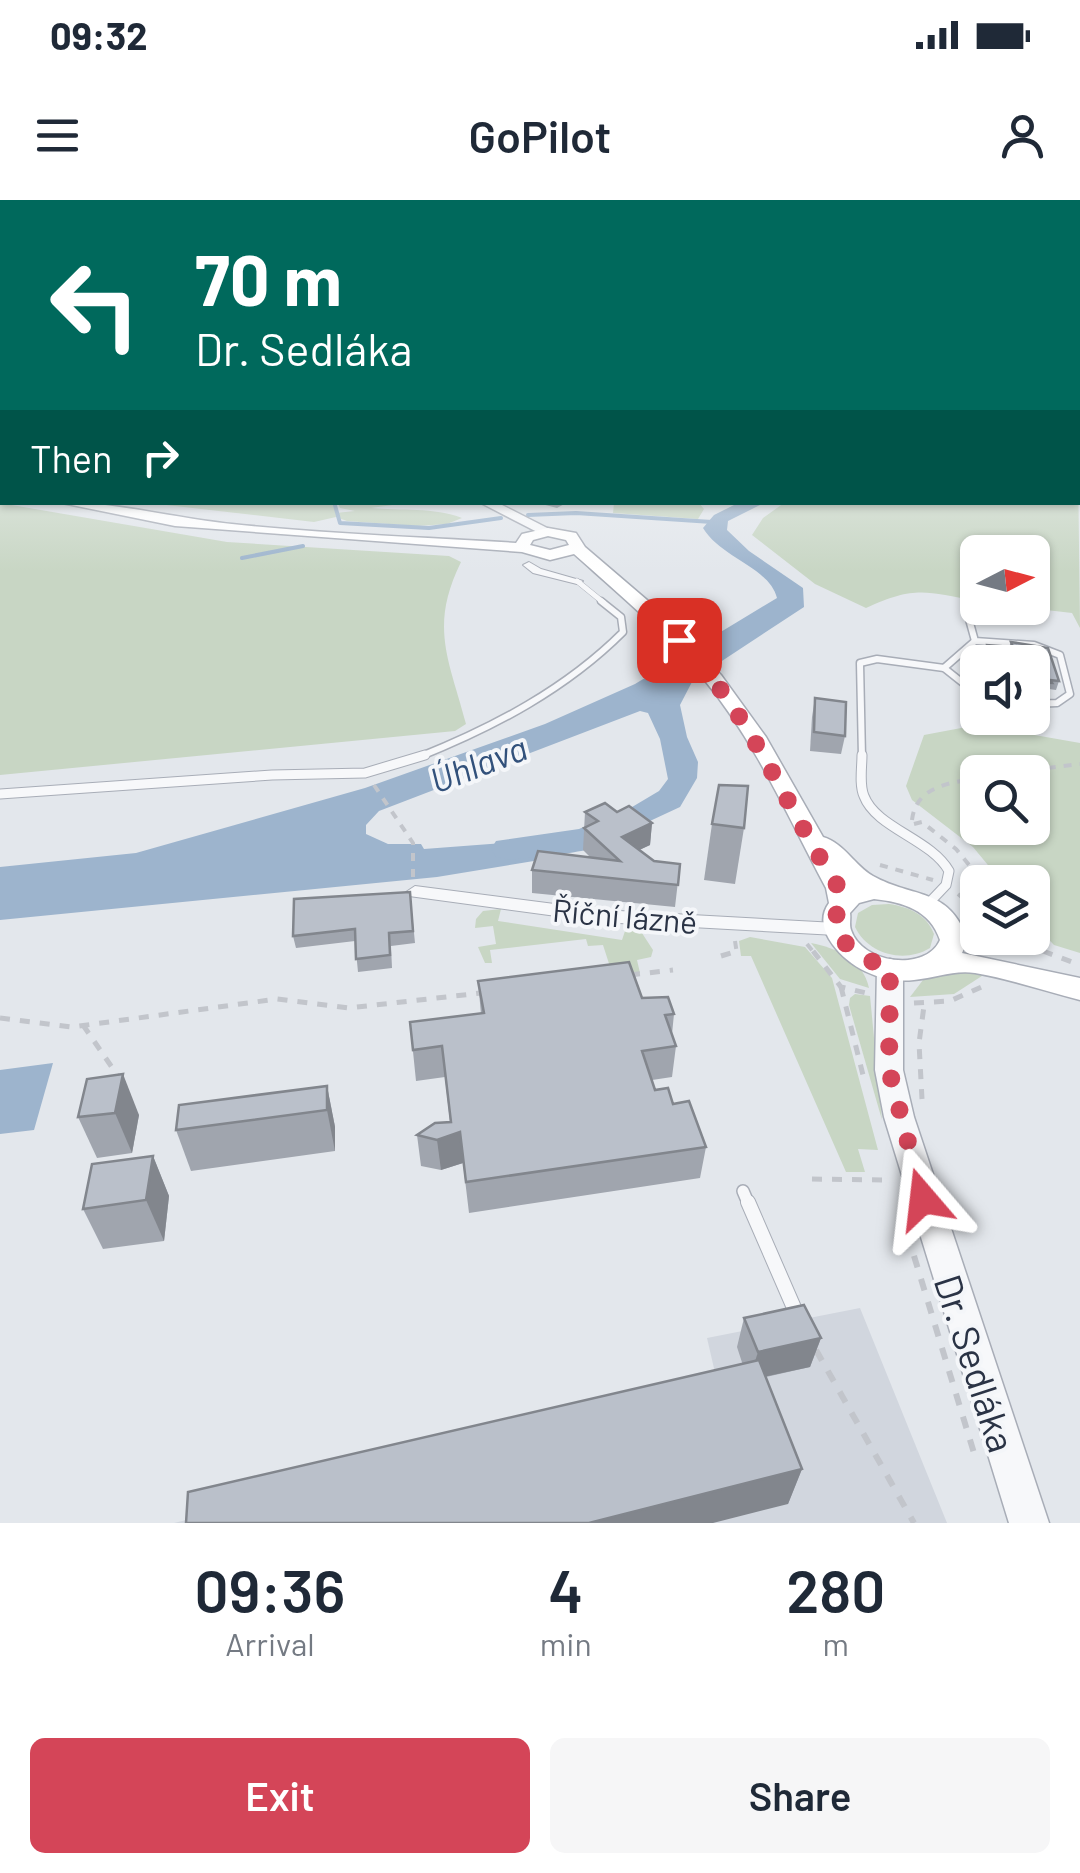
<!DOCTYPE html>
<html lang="en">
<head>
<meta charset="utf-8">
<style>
	body { margin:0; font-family:Barlow,sans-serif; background:#f6f6f7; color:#1f2937; height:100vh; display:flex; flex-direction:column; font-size:38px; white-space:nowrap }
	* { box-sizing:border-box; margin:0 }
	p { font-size:32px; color:#747a83 }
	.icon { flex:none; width:55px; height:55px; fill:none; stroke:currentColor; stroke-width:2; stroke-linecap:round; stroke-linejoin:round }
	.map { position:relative; height:1323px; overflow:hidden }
	.panel { display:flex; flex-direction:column; background:#fff; flex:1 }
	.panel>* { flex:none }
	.hud { position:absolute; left:0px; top:0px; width:1080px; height:305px; box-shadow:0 2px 8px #0004; background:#00695c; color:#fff; overflow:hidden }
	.needle { width:65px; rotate:84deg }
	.controls { position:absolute; left:960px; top:335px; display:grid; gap:20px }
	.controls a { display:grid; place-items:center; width:90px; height:90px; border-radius:15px; background:#fff; box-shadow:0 2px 8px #0004; font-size:50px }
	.pin { position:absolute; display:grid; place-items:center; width:85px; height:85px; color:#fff; margin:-42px; border-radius:20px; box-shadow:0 5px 15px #0006 }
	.me { position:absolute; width:110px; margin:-55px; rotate:343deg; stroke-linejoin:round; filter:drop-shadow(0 0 8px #0008) }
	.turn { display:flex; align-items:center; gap:35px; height:210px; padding:0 30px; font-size:45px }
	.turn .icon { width:130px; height:130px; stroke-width:2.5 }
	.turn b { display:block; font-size:70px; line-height:85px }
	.then { display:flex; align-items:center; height:95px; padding:0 30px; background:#0003; gap:20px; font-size:38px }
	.eta { display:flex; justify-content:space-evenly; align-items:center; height:170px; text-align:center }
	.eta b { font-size:60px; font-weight:600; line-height:70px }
	.primary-button { display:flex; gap:20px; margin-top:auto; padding:20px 30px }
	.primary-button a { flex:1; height:115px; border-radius:15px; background:#d44558; color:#fff; font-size:40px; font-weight:600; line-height:115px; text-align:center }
	.primary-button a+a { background:#f6f6f7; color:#1f2937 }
	.status { display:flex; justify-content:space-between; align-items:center; height:70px; padding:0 50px; background:#fff; direction:ltr }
	.status svg { height:28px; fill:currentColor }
	header { display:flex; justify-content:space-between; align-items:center; height:130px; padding:0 30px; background:#fff; font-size:45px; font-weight:600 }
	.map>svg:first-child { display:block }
	.built { fill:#d1d6de }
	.green { fill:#c8d6c4; fill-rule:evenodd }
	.water { fill:#9db4cd }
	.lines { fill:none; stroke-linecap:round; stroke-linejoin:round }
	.stream { stroke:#9db4cd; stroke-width:4 }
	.river { fill:#9db4cd; fill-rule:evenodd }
	.service-far4-casing { stroke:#a8adb7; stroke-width:6 }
	.service-far3-casing { stroke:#a8adb7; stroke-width:9 }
	.service-far2-casing { stroke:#a8adb7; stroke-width:11 }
	.service-far1-casing { stroke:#a8adb7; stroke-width:14 }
	.service-casing { stroke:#a8adb7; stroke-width:16 }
	.minor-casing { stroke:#a8adb7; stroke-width:2 }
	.tertiary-casing { stroke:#a8adb7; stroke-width:3 }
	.secondary-casing { stroke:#a8adb7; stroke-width:3 }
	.path-far2 { stroke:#c2c5cb; stroke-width:4; stroke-dasharray:8 8; stroke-linecap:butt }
	.path-far1 { stroke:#c2c5cb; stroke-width:5; stroke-dasharray:10 10; stroke-linecap:butt }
	.path { stroke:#c2c5cb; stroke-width:6; stroke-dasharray:12 12; stroke-linecap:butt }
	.service-far4 { stroke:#f7f8fa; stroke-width:5 }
	.service-far3 { stroke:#f7f8fa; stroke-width:6 }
	.service-far2 { stroke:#f7f8fa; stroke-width:9 }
	.service-far1 { stroke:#f7f8fa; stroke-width:11 }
	.service { stroke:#f7f8fa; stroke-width:14 }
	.minor { fill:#f7f8fa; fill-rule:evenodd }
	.tertiary { fill:#f7f8fa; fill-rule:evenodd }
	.secondary { fill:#fff; fill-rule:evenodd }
	.wall { fill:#a0a5ae }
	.shaded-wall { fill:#82868d }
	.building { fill:#bac0ca; stroke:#82868d; stroke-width:2.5 }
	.route { stroke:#d44558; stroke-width:18; stroke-dasharray:0 32.4 }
	.labels { text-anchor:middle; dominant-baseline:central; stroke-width:8; stroke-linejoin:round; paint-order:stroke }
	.street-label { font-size:32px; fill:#2a3345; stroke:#f4f6f9 }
	.water-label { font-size:35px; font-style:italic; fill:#32517b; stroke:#f4f6f9 }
	.near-street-label { font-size:38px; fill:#2a3345; stroke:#f4f6f9 }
</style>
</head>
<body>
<div class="status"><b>09:32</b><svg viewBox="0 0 49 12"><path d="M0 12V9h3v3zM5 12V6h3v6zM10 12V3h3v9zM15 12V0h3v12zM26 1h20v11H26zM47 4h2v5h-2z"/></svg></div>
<header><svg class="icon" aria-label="menu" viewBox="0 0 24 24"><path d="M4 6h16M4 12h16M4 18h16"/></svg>GoPilot<svg class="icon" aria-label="person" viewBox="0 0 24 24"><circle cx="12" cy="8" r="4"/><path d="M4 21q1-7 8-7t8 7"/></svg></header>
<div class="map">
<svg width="1080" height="1323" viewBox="0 0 1080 1323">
	<rect width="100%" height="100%" fill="#e3e7ec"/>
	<path class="built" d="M 860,1108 L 947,1323 L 174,1323 L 719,1190 L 707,1138 Z"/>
	<g class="green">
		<path d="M 1078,263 L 1080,428 L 1072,413 L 1029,408 L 1032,408 L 1032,352 L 978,352 L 977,401 C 926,392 916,385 866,408 L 815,384 L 752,335 L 763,318 L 784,303 L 1078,302 Z"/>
		<path d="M 0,303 L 227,342 L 449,356 L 461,362 C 429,427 449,459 466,524 L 455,531 L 0,575 Z"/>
		<path d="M 407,303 L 371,308 C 400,311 434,307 462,318 L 447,324 L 417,326 L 347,321 L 336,317 L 314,322 L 149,303 L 332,303 L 336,313 L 355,311 L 340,308 L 338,303 Z"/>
		<path d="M 614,303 L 699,303 L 704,309 L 698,319 L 613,313 Z"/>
		<path d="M 977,525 L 1080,543 L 1080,753 L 1054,745 L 1033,723 L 1032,682 L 1002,682 L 973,647 L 912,600 L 906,586 L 924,535 ZM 978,572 L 1032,572 L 1032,628 L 978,628 Z"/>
		<path d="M 889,704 C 909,707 926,714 934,734 L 930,748 C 904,764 868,754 855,727 L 858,713 L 872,705 Z"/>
		<path d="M 501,709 L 498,721 L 622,740 L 626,728 L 640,730 L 653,750 L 651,757 L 637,760 L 640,773 L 613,776 L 603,745 L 588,746 L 586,739 L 490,750 L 492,763 L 485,763 L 478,747 L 496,744 L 493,726 L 475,728 L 476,719 L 483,711 Z"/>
		<path d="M 750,737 L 805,747 L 832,778 L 878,950 L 858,949 L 865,972 L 846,972 L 751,756 L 741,756 L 739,741 Z"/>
		<path d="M 811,743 C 837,748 863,760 869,788 L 840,779 Z"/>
		<path d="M 954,770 L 985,774 L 954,794 L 910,797 L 923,780 Z"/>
		<path d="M 855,794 L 870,796 L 882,920 L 849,805 L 850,798 Z"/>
	</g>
	<g class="water">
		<path d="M 738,303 L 764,303 L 728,321 L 727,330 L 749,351 L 803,388 L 804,407 L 693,480 L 680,505 L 687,537 L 698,562 L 697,578 L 680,607 L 637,627 L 617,616 L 659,591 L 668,579 L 660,539 L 648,513 L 640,511 L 379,611 L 366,625 L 366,634 L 388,644 L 421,644 L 424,649 L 558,639 L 564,656 L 437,677 L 0,720 L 0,667 L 136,653 L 365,588 L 545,524 L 635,484 L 777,398 C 769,367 721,358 703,328 L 714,315 Z"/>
		<path d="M 53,863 L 34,930 L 0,934 L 0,870 Z"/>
	</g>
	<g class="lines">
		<g class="stream">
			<path d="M 334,302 L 340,323 L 429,328 L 501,318"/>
			<path d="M 528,315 L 576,313 L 712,322"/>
			<path d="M 242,358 L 303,346"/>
		</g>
		<path class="river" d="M 628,607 L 641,610 L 646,618 C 621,654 548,655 509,660 L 496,657 L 491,649 L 496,641 L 579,629 Z"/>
		<g class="service-far4-casing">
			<path id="service-far4" d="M 577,381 L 604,403"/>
		</g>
		<g class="service-far3-casing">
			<g id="service-far3">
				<path d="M 967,412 L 975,441 L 1034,445 L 1060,455 L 1070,494 L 1057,503 L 1032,504"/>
				<path d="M 944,468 L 975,441"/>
				<path d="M 419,557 C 494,527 566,489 623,432 L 621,417 L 601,401"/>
				<path d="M 862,557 L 860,463 L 877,459 L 944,468 L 978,495"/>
			</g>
		</g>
		<g class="service-far2-casing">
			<g id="service-far2">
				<path d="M 862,555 C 862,567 859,585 864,596 C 876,628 931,639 949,671 L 946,685 L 927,705"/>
				<path d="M 0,594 L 272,575 L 365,573 L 425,555"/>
			</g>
		</g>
		<g class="service-far1-casing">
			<path id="service-far1" d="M 743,991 L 749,1005"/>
		</g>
		<g class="service-casing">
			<path id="service" d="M 748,1002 L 798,1117"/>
		</g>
		<g class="minor-casing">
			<g id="minor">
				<path d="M 529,362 L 541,369 L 583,381 L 577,384 L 533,373 L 523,365 Z"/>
				<path d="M 415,686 L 601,710 L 836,723 L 843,724 L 845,729 L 843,734 L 836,735 L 601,722 L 409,696 L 406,692 Z"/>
			</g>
		</g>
		<g class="tertiary-casing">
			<g id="tertiary">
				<path d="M 479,302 L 496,302 L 555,332 L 543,335 Z"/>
				<path d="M 890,759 L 899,762 L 903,768 L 903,870 L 914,917 L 1049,1323 L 1009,1323 L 884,917 L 875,870 L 877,768 L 881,762 Z"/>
			</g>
		</g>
		<g class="secondary-casing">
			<g id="secondary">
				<rect x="0" y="285" width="2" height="8"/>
				<path d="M 57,302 C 116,302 174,318 232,324 C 327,334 422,337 516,343 L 522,334 L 548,328 L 576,333 L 585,347 L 661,412 L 721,475 L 766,537 L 823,637 C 844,643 855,666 873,676 C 914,699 948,686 968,740 L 962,753 L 1080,778 L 1080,800 C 1045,791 1010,779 975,773 C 953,770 936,778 914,780 C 881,784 846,767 829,739 C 822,727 821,714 829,703 L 826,688 C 789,619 756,543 706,482 C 668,435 620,395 574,354 L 550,360 L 522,352 L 175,326 ZM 548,336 L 566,340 L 569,345 L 550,350 L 530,345 L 533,340 ZM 874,699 C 903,702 930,710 940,740 C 926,772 862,764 851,730 C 849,724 851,719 850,713 L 859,703 Z"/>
			</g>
		</g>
		<g class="path-far2">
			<path d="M 1016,572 L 1080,564"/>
			<path d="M 374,585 L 413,643 L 413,678"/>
			<path d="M 912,620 C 916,586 950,583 978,578"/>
			<path d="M 914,624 L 922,622 L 956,649 L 983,682"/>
			<path d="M 880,665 L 933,680"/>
			<path d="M 958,694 L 978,711"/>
			<path d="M 994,738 L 997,752"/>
			<path d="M 1025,738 L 1049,754"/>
			<path d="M 735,741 L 737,754"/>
			<path d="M 807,744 L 815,754"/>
		</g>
		<g class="path-far1">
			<path d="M 813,751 L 841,787 L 866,793"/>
			<path d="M 1043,751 L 1080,765"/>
			<path d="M 721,756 L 737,751"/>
			<path d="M 630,775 L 673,770"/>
			<path d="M 841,787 L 864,879"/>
			<path d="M 914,803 L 950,801 L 986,785"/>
			<path d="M 0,818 L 72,827 L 277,799 L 349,808 L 481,793"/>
			<path d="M 83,825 L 120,879"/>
			<path d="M 922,899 L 919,843 L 924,806"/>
			<path d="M 812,979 L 891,980"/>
		</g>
		<g class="path">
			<path d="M 907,1033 L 974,1253"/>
			<path d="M 816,1150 L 914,1323"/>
		</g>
		<use href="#service-far4" class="service-far4"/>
		<use href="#service-far3" class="service-far3"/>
		<use href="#service-far2" class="service-far2"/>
		<use href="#service-far1" class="service-far1"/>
		<use href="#service" class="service"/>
		<use href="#minor" class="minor"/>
		<use href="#tertiary" class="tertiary"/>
		<use href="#secondary" class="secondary"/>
	</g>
	<g class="wall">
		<path d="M 534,302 L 568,302 L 557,308 Z"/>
		<path d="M 1011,442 L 1059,481 L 1056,490 L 1049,489 L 1048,492 L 1033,491 L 1032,462 L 985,462 L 984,454 L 987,445 L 1009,447 Z"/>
		<path d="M 815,498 L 845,536 L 841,554 L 810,551 L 812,517 Z"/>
		<path d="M 585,612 L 617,612 L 652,623 L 650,645 L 639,650 L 654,661 L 680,664 L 675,707 L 532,693 L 532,670 L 591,658 L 583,650 Z"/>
		<path d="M 712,624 L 744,628 L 735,684 L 704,680 Z"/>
		<path d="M 410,692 L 415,743 L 391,746 L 392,768 L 358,772 L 355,741 L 296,748 L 293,736 Z"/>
		<path d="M 478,781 L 642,798 L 674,814 L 672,834 L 676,846 L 672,877 L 652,880 L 655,890 L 673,904 L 706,947 L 700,978 L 469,1013 L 463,963 L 441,970 L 421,966 L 417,935 L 450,922 L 445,877 L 416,881 L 410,822 L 481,814 Z"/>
		<path d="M 87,879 L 139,915 L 132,953 L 97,958 L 78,917 Z"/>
		<path d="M 327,886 L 335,927 L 335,951 L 191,971 L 176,930 Z"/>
		<path d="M 153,956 L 169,996 L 164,1041 L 103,1049 L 83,1009 Z"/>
		<path d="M 744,1118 L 821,1138 L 810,1167 L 766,1177 L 802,1269 L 788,1304 L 737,1147 Z"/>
	</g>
	<g class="shaded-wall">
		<path d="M 652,623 L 650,645 L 620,659 L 622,637 Z"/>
		<path d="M 123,874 L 139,915 L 132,953 L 115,913 Z"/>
		<path d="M 327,886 L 335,927 L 335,951 L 327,910 Z"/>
		<path d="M 460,932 L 463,963 L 441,970 L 437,940 Z"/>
		<path d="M 153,956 L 169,996 L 164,1041 L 146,1000 Z"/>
		<path d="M 821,1138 L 810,1167 L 749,1180 L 758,1152 Z"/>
		<path d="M 802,1269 L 788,1304 L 713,1323 L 589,1323 Z"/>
	</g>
	<g class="building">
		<path d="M 1011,442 L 1048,448 L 1059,481 L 1050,480 L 1052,483 L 1032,482 L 1032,462 L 989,462 L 987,445 L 1013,447 Z"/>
		<path d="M 815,498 L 846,502 L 845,536 L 814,532 Z"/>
		<path d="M 719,585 L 748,586 L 744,628 L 712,624 Z"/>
		<path d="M 605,603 L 617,612 L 629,606 L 652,623 L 622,637 L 654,661 L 680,664 L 678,685 L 532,670 L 538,651 L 620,661 L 584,628 L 598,621 L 585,612 Z"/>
		<path d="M 410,692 L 413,731 L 389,733 L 390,755 L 356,759 L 355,729 L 293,736 L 294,699 Z"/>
		<path d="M 629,762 L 642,798 L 668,797 L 674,814 L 665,815 L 676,846 L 642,851 L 655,890 L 668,888 L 673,904 L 689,901 L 706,947 L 466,982 L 460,932 L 437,940 L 417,935 L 435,923 L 451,922 L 442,846 L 413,850 L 410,822 L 484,813 L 478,781 Z"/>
		<path d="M 123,874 L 115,913 L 78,917 L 87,879 Z"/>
		<path d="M 327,886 L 327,910 L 176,930 L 179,905 Z"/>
		<path d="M 153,956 L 146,1000 L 83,1009 L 92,964 Z"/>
		<path d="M 804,1105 L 821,1138 L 758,1152 L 744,1118 Z"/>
		<path d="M 759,1160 L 802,1269 L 589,1323 L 186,1323 L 188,1292 Z"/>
	</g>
	<linearGradient id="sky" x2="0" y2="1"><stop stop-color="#8ab4dd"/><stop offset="0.5" stop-color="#f2f4f6"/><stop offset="1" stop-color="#f2f4f6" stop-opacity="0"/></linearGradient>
	<rect width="1080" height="372" fill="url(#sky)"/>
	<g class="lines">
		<path class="route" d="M 679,440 C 754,518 782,601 839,688 L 842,703 L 834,720 C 840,748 865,760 890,768 L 889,870 L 923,999"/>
	</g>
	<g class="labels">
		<g class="street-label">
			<text transform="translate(625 715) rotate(5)">Říční lázně</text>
		</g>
		<g class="water-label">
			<text transform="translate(478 563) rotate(-21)">Úhlava</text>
		</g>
		<g class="near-street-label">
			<text transform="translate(976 1163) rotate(72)">Dr. Sedláka</text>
		</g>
	</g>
</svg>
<div class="controls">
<a><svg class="needle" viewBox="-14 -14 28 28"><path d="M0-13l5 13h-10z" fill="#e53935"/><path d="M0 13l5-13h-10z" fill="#747a83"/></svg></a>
<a><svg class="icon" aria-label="sound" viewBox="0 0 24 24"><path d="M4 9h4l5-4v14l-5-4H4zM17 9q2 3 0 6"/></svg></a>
<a><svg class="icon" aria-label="search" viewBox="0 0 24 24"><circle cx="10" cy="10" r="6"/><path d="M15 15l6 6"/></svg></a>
<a><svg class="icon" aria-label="layers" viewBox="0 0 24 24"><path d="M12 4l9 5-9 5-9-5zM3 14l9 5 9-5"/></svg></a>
</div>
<div class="pin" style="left:679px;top:440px;background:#d93025"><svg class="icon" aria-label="arrive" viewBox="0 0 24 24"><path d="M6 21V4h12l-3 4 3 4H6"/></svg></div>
<svg class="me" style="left:923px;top:999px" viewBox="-20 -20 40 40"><path d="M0-17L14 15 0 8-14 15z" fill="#d44558" stroke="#fff" stroke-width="4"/></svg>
<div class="hud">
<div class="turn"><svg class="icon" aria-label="left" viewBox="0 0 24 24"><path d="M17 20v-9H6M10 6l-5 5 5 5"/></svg><div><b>70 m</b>Dr. Sedláka</div></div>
<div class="then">Then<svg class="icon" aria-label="right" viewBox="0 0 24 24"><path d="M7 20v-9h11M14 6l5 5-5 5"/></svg></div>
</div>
</div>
<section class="panel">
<div class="eta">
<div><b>09:36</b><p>Arrival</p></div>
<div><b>4</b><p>min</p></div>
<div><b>280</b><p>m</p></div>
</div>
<div class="primary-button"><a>Exit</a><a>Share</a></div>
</section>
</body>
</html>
